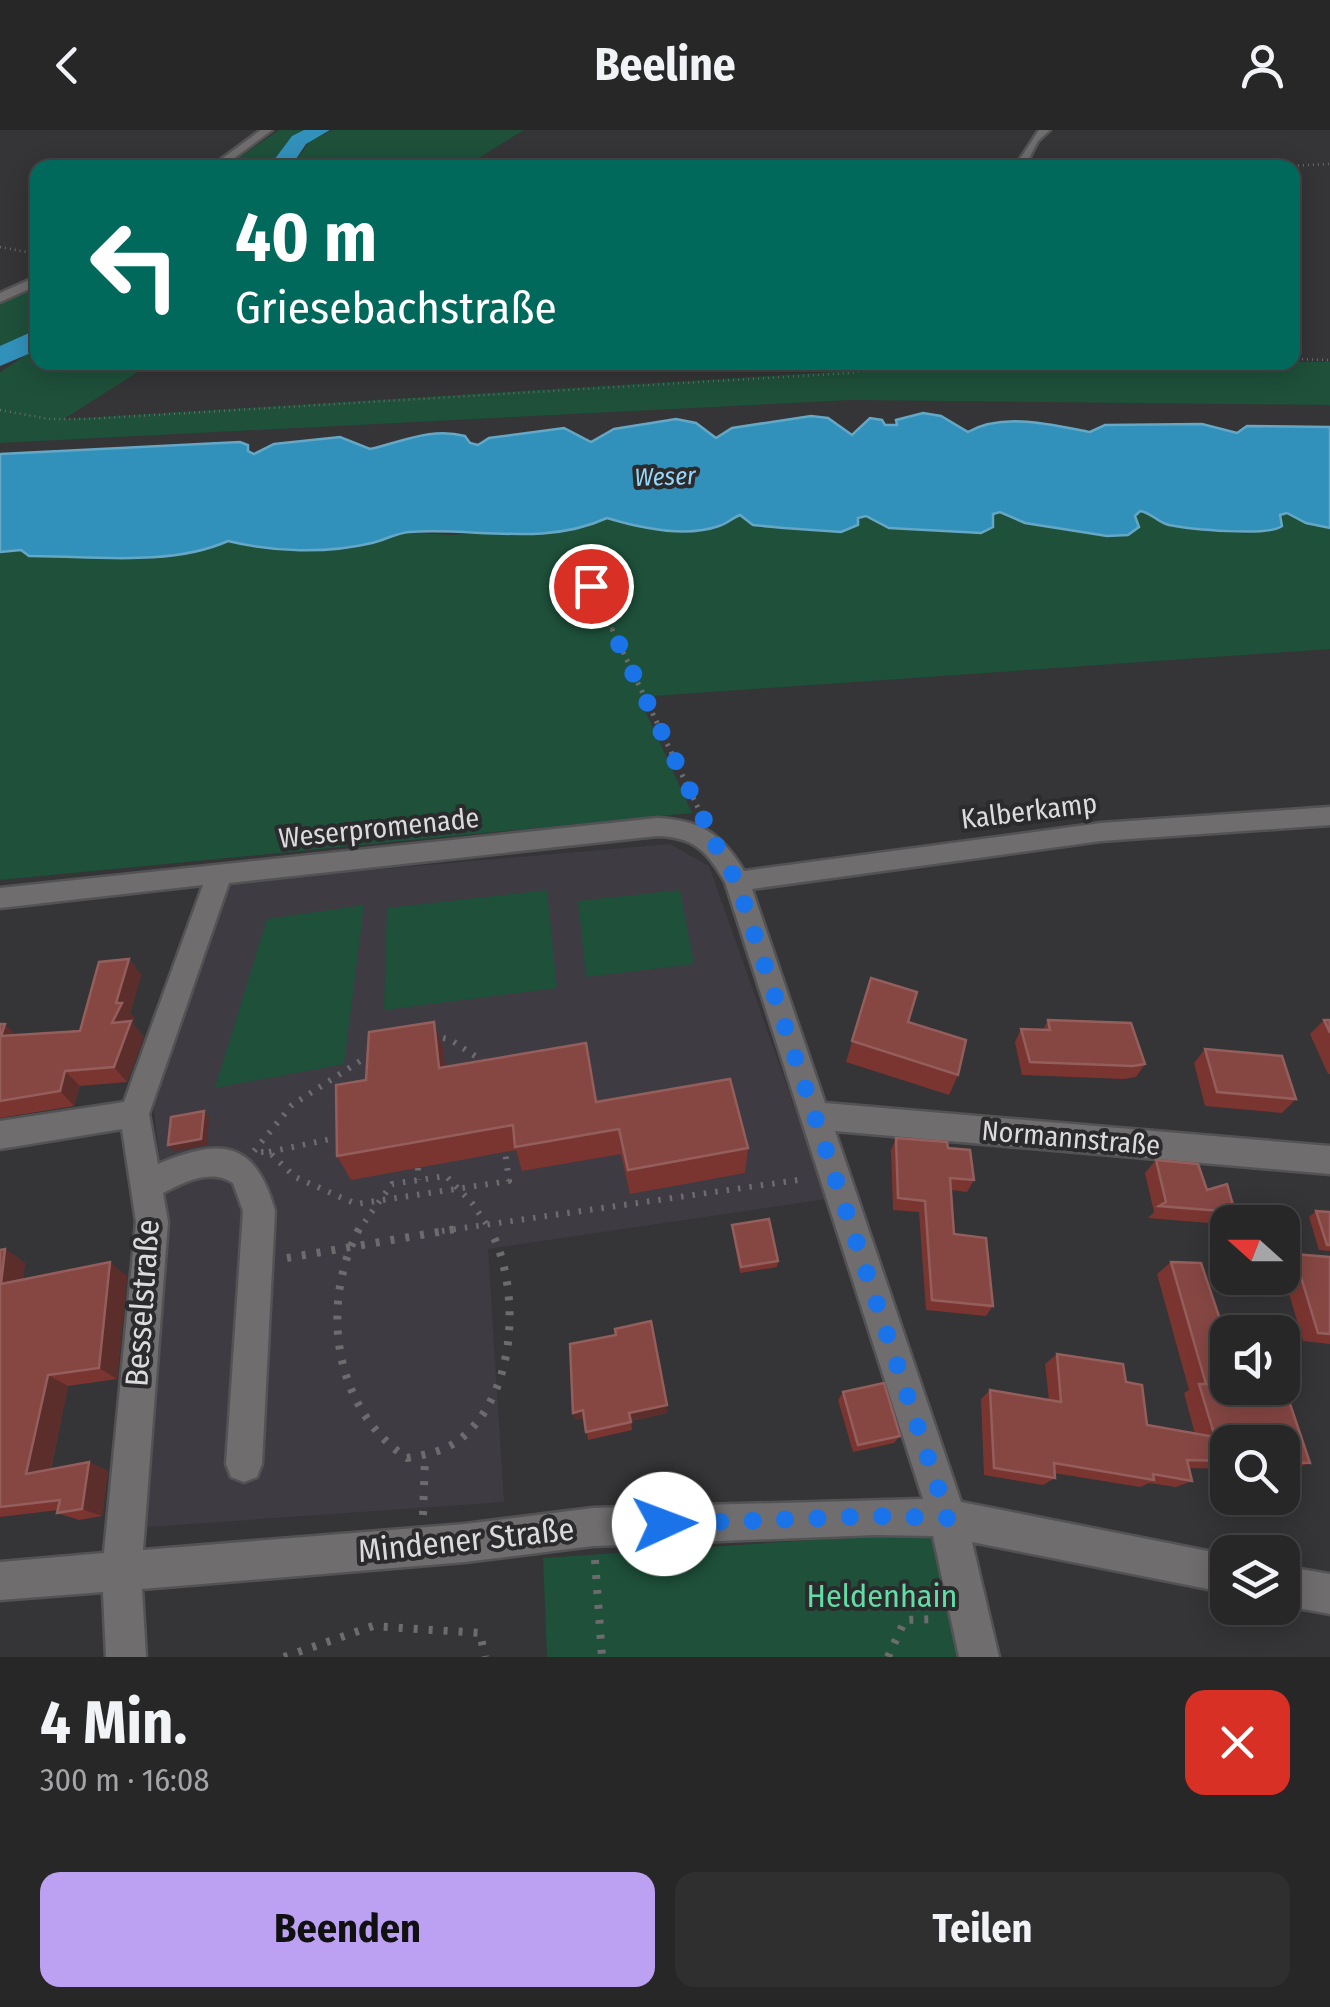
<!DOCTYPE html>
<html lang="de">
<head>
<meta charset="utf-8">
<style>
	body { margin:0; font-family:"Fira Sans Condensed",sans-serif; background:#302f30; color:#f1f3f6; height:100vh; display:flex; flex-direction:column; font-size:38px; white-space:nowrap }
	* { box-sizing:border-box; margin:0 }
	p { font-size:32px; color:#a5a5a8 }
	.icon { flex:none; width:55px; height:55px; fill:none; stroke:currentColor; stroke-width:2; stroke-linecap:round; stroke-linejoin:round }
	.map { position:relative; height:1527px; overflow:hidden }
	.drawer { display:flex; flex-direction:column; background:#282728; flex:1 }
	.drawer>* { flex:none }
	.top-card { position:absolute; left:30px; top:30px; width:1270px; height:210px; border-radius:20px; box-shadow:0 5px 25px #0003,0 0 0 2px #444445; background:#00695c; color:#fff; overflow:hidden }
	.needle { width:65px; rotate:291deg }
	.buttons { position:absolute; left:1210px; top:1075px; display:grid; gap:20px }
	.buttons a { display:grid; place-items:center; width:90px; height:90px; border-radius:20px; background:#282728; box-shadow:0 5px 25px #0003,0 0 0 2px #444445; font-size:50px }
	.pin { position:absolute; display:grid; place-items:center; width:85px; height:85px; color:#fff; margin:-42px; border:5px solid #fff; border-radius:50%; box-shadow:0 2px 10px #0007 }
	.me { position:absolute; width:110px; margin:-55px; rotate:88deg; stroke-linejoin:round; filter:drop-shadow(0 0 8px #0008) }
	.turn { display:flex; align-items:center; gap:35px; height:210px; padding:0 40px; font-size:45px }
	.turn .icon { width:130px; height:130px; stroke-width:2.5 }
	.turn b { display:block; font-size:70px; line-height:85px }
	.round { display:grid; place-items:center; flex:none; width:105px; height:105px; border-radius:20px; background:#302f30 }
	.summary { display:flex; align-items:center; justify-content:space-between; height:170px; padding:0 40px }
	h1 { font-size:60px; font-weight:700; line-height:75px }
	.primary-button { display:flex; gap:20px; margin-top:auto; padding:20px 40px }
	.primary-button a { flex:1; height:115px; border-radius:20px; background:#bca0f2; color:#111; font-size:40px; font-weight:700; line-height:115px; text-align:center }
	.primary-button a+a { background:#302f30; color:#f1f3f6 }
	header { display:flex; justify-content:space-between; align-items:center; height:130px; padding:0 40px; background:#282728; font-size:45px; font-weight:700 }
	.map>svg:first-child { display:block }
	.built { fill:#3e3b43 }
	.green { fill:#1e503a }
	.water { fill:#3291bb; stroke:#65a7c5; stroke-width:2.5 }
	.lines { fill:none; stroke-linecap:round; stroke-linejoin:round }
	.river { fill:#3291bb; fill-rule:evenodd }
	.minor-casing { stroke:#535254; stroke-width:5 }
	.path-far4 { stroke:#6c6b6d; stroke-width:2.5; stroke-dasharray:1 4; stroke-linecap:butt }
	.path-far3 { stroke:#6c6b6d; stroke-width:4; stroke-dasharray:1 5; stroke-linecap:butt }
	.path-far2 { stroke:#6c6b6d; stroke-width:5; stroke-dasharray:2.5 6; stroke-linecap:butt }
	.path-far1 { stroke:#6c6b6d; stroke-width:6; stroke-dasharray:2.5 9; stroke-linecap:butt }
	.path { stroke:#6c6b6d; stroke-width:8; stroke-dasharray:4 11; stroke-linecap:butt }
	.minor { fill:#6f6d6e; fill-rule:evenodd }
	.wall { fill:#7b3531 }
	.shaded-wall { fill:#5b2d2b }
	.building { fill:#864743; stroke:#935e5b; stroke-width:2.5 }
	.route { stroke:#1a73e8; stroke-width:18; stroke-dasharray:0 32.4 }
	.labels { text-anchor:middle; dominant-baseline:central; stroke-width:8; stroke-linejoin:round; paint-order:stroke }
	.far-water-label { font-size:25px; font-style:italic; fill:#95d7fa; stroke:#2b2a2c }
	.street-label { font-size:28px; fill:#dbdadc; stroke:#2b2a2c }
	.near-street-label { font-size:32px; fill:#dbdadc; stroke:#2b2a2c }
	.near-park-label { font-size:32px; fill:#61dda6; stroke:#2b2a2c }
</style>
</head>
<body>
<header><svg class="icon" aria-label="back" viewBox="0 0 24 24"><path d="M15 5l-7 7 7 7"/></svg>Beeline<svg class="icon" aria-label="person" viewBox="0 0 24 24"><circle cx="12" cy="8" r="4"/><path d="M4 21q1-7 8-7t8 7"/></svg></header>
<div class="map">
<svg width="1330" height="1527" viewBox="0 0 1330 1527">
	<rect width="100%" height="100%" fill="#353436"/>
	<path class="built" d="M 670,714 L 709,736 L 827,1069 L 488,1119 L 504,1372 L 133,1398 L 163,1057 L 152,965 L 224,748 L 370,740 Z"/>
	<g class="green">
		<path d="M 279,0 L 308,0 L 294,8 L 266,37 L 225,37 Z"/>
		<path d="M 333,0 L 524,0 L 464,37 L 291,37 L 310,11 Z"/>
		<path d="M 37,155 L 37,201 L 0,221 L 0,172 Z"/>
		<path d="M 37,218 L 38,232 L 152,233 L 64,289 L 849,241 L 881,232 L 1330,232 L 1330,275 L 851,270 L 0,313 L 0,242 Z"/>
		<path d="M 1139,381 L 1171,395 L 1215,397 L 1247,404 L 1287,383 L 1306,393 L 1330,398 L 1330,519 L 639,567 L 692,683 L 0,750 L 0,422 L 12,419 L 210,419 L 228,410 L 370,414 L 407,402 L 451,405 L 587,397 L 606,388 L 626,395 L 727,393 L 740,385 L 866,386 L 889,398 L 981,403 L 993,383 L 1007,383 L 1025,393 L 1063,396 L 1135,386 Z"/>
		<path d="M 547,760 L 557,858 L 384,880 L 387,778 Z"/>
		<path d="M 680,760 L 694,834 L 586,847 L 578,771 Z"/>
		<path d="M 364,775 L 344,934 L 215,958 L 267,789 Z"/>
		<path d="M 930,1402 L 958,1527 L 547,1527 L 543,1428 Z"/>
	</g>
	<path class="water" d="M 923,283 L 941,286 L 968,302 C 1003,282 1053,295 1090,302 L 1105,295 L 1202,294 L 1237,303 L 1247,296 L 1330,297 L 1330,398 L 1306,393 L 1287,383 L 1280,385 L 1282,396 C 1268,407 1189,399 1169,395 C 1157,392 1152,383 1140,381 L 1135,386 L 1139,397 L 1128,405 L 1107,406 L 1025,393 L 1000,382 L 993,384 L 993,397 L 981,403 L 889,398 L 866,386 L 858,388 L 858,395 L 841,402 L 784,398 L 753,395 L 740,385 C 732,388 727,394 719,396 C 685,408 640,398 607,388 C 544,417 474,397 409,402 C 397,403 384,410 372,413 C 326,424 273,422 228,411 C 170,437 91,426 29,426 L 21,420 L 0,422 L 0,324 L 240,312 L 248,315 L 248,321 L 254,324 L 274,314 L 340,307 L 370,319 C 402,312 431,297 465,306 L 470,313 L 478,315 L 489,308 L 564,298 L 591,312 L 614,299 L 676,289 L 696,293 L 716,308 L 732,298 L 811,286 L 828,288 L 852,305 L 870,288 L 882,290 L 885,295 L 897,295 L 896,290 Z"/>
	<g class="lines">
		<g class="river">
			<path d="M 304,0 L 330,0 L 306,14 L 290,38 L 268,38 L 292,6 Z"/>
			<path d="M 38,199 L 38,220 L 0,236 L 0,216 Z"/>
		</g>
		<g class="minor-casing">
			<g id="minor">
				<path d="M 261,0 L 272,0 L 221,38 L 209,38 Z"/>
				<path d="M 1039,0 L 1050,0 L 1038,11 L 1024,38 L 1014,38 Z"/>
				<path d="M 38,146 L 38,155 L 0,172 L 0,163 Z"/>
				<path d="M 1330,677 L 1330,695 L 1101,711 L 752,759 L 825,973 L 1330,1016 L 1330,1044 L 835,1001 L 961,1372 L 1228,1425 L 1228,1463 L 972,1412 L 999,1527 L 959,1527 L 933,1406 L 876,1405 L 593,1416 L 465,1432 L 142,1459 L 146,1527 L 106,1527 L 103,1462 L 0,1470 L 0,1432 L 104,1423 L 136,1092 L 122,999 L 0,1019 L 0,991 L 124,972 L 203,755 L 0,778 L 0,758 L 657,688 C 701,690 722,704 744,741 L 1101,693 ZM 657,706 C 694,707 707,721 725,752 L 923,1369 L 593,1378 L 465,1394 L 143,1420 L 168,1092 L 163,1063 C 184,1052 211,1038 233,1053 L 243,1081 L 226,1334 L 231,1347 L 244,1352 L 257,1347 L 262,1334 L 275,1081 C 255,1009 220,1008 158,1034 L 149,984 L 229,753 Z"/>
				<path d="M 1282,1436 L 1330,1444 L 1330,1484 L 1282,1475 Z"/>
			</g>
		</g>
		<g class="path-far4">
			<path d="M 1248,38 L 1330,34"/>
			<path d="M 0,117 L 38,124"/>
			<path d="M 1292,229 L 1330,230"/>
			<path d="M 0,280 L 49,289 L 88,289 L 850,243 L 906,232"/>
		</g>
		<path class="path-far3" d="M 575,422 L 613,501"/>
		<path class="path-far2" d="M 612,499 L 699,680"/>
		<g class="path-far1">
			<path d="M 432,905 L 451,910 L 484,932"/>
			<path d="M 254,1021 L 292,975 L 371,924"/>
			<path d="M 261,1022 L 269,1022 L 295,1047 L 356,1074 L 509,1051 L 505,1021"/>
			<path d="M 269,1022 L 340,1007"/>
			<path d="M 418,1038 L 418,1050"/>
			<path d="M 358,1101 L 392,1054 L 446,1046 L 472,1073 L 491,1101"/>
			<path d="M 442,1101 L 805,1049"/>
		</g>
		<g class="path">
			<path d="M 359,1099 C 319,1176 334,1279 407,1328 C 428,1324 448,1321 465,1305 C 517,1258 521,1158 490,1099"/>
			<path d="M 287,1128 L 456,1099"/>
			<path d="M 423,1385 L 425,1328"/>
			<path d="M 595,1430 L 602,1527"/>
			<path d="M 284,1527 L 373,1496 L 480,1503 L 485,1527"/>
			<path d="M 888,1527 L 905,1490 L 936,1489"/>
		</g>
		<use href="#minor" class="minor"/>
	</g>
	<g class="wall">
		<path d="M 129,829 L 141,845 L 130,883 L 135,889 L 132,893 L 144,907 L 127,952 L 80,956 L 74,976 L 0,988 L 0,894 L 16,905 L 80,901 Z"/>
		<path d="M 871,848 L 908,892 L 958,945 L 949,965 L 846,932 Z"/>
		<path d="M 1048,890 L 1145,934 L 1136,947 L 1124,949 L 1022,945 L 1015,912 L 1021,899 L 1043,900 Z"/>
		<path d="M 1324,890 L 1330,890 L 1330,944 L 1328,944 L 1310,904 Z"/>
		<path d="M 443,919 L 445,937 L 596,972 L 748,1018 L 745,1043 L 630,1064 L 621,1024 L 522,1041 L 516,1020 L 351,1050 L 337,1026 L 366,950 Z"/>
		<path d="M 1205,919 L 1296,969 L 1282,983 L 1205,976 L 1194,933 Z"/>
		<path d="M 896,1008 L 948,1018 L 974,1050 L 967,1062 L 951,1060 L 954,1104 L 993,1176 L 986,1186 L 926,1180 L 919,1082 L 893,1080 L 891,1020 Z"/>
		<path d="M 1156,1030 L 1207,1060 L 1235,1082 L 1221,1094 L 1148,1088 L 1154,1082 L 1145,1043 Z"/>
		<path d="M 1316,1081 L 1330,1082 L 1330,1121 L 1319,1120 L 1309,1087 Z"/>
		<path d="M 732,1095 L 778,1131 L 777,1137 L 740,1143 L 732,1100 Z"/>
		<path d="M 5,1119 L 25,1133 L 23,1149 L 127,1146 L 117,1249 L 68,1256 L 51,1339 L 89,1332 L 108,1341 L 102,1386 L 79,1390 L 57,1383 L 58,1380 L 0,1387 L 0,1120 Z"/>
		<path d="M 1294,1124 L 1330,1127 L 1330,1214 L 1303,1211 L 1282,1140 L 1282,1133 Z"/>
		<path d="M 1171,1132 L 1228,1258 L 1310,1333 L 1291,1340 L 1282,1340 L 1282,1312 L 1228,1312 L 1228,1339 L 1189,1338 L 1192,1351 L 1176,1357 L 1149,1353 L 1140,1357 L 1054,1343 L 1055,1348 L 1043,1355 L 984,1345 L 981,1269 L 990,1260 L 1049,1270 L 1045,1234 L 1057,1224 L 1147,1295 L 1195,1304 L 1184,1263 L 1189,1260 L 1157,1144 Z"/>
		<path d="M 843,1262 L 900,1306 L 894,1313 L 853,1322 L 838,1270 Z"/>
		<path d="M 573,1283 L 667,1283 L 631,1291 L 632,1300 L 588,1310 L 584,1288 L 576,1290 Z"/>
	</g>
	<g class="shaded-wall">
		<path d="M 129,829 L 141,845 L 130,883 L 135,889 L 132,893 L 144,907 L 127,952 L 114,937 L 112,893 Z"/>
		<path d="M 434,892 L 443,919 L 448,965 L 439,938 Z"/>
		<path d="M 5,894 L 20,910 L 1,906 Z"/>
		<path d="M 65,941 L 80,956 L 74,976 L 60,961 Z"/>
		<path d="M 204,981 L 209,988 L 207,1015 L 174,1021 L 168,1015 Z"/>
		<path d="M 5,1119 L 25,1133 L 21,1167 L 1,1154 Z"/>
		<path d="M 110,1132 L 127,1146 L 117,1249 L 99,1238 Z"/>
		<path d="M 48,1245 L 68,1256 L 48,1351 L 26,1344 Z"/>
		<path d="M 667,1275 L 667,1283 L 630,1291 L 629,1283 Z"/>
		<path d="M 583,1280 L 585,1288 L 576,1290 L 573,1283 Z"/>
		<path d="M 89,1332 L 108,1341 L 102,1386 L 82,1379 Z"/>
	</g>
	<g class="building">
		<path d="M 129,829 L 116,873 L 122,873 L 112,893 L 131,891 L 114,937 L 65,941 L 60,961 L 0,971 L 0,894 L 5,894 L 1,906 L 80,901 L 99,832 Z"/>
		<path d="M 871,848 L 917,862 L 908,892 L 966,910 L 958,945 L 852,911 Z"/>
		<path d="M 1048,890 L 1131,893 L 1145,934 L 1133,936 L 1030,932 L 1021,899 L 1050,900 Z"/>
		<path d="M 1324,890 L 1330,890 L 1330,903 Z"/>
		<path d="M 434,892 L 439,938 L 586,913 L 596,972 L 730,949 L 748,1018 L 628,1040 L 619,999 L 515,1017 L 513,995 L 337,1026 L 336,955 L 366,950 L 369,902 Z"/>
		<path d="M 1205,919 L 1282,926 L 1296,969 L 1217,962 Z"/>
		<path d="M 204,981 L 201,1009 L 168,1015 L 171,987 Z"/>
		<path d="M 896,1008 L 947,1012 L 948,1018 L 970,1020 L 974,1050 L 950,1048 L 954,1104 L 986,1108 L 993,1176 L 932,1170 L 925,1071 L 898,1068 Z"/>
		<path d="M 1156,1030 L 1198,1034 L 1207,1060 L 1227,1054 L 1235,1082 L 1159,1076 L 1166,1072 Z"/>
		<path d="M 1316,1081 L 1330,1082 L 1330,1115 L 1327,1115 Z"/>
		<path d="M 769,1089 L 778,1131 L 741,1137 L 732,1095 Z"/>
		<path d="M 5,1119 L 1,1154 L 110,1132 L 99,1238 L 48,1245 L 26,1344 L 89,1332 L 82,1379 L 57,1383 L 60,1370 L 0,1377 L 0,1120 Z"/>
		<path d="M 1294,1124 L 1330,1127 L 1330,1204 L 1318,1203 Z"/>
		<path d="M 1171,1132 L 1201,1133 L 1228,1213 L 1228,1258 L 1282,1258 L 1284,1256 L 1310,1333 L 1282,1332 L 1282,1312 L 1228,1312 L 1228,1331 L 1187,1330 L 1192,1351 L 1153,1344 L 1154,1350 L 1054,1333 L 1055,1348 L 994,1338 L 990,1260 L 1061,1272 L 1057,1224 L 1123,1234 L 1126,1252 L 1142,1255 L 1147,1295 L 1215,1307 L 1199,1254 L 1206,1254 Z"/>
		<path d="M 651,1191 L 667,1275 L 629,1283 L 631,1292 L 586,1302 L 583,1280 L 573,1283 L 570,1214 L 616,1205 L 615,1199 Z"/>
		<path d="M 884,1253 L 900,1306 L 858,1315 L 843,1262 Z"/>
	</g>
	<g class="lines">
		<path class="route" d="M 591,456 L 705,692 L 704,704 L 713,710 L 737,752 L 948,1388 L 876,1386 L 664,1394"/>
	</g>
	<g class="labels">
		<g class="far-water-label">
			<text transform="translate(665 347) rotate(-2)">Weser</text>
		</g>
		<g class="street-label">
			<text transform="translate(1029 681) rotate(-7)">Kalberkamp</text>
			<text transform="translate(379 698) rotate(-6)">Weserpromenade</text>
			<text transform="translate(1071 1008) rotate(5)">Normannstraße</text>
		</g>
		<g class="near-street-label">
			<text transform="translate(142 1173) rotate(-86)">Besselstraße</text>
			<text transform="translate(466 1410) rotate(-6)">Mindener Straße</text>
		</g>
		<g class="near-park-label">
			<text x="882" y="1466">Heldenhain</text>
		</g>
	</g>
</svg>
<div class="buttons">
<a><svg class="needle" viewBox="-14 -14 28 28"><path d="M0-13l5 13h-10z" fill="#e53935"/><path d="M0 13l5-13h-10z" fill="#a5a5a8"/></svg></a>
<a><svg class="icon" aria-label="sound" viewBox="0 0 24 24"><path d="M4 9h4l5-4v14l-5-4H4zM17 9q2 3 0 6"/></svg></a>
<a><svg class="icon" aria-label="search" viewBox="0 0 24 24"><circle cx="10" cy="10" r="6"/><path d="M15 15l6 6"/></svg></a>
<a><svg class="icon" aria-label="layers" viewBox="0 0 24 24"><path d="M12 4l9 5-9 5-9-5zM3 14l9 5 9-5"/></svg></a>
</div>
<div class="pin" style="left:591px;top:456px;background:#d93025"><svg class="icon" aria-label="arrive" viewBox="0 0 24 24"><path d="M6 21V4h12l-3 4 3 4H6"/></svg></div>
<svg class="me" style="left:664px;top:1394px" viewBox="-20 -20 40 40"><circle r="19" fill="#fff"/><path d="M0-13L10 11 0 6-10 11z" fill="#1a73e8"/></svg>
<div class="top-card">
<div class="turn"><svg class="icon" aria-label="left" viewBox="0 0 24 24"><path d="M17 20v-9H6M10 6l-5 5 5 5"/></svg><div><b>40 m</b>Griesebachstraße</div></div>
</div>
</div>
<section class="drawer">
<div class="summary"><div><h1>4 Min.</h1><p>300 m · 16:08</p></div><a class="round" style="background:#d93025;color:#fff"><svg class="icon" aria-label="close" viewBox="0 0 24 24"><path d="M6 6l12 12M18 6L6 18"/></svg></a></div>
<div class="primary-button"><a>Beenden</a><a>Teilen</a></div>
</section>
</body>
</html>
